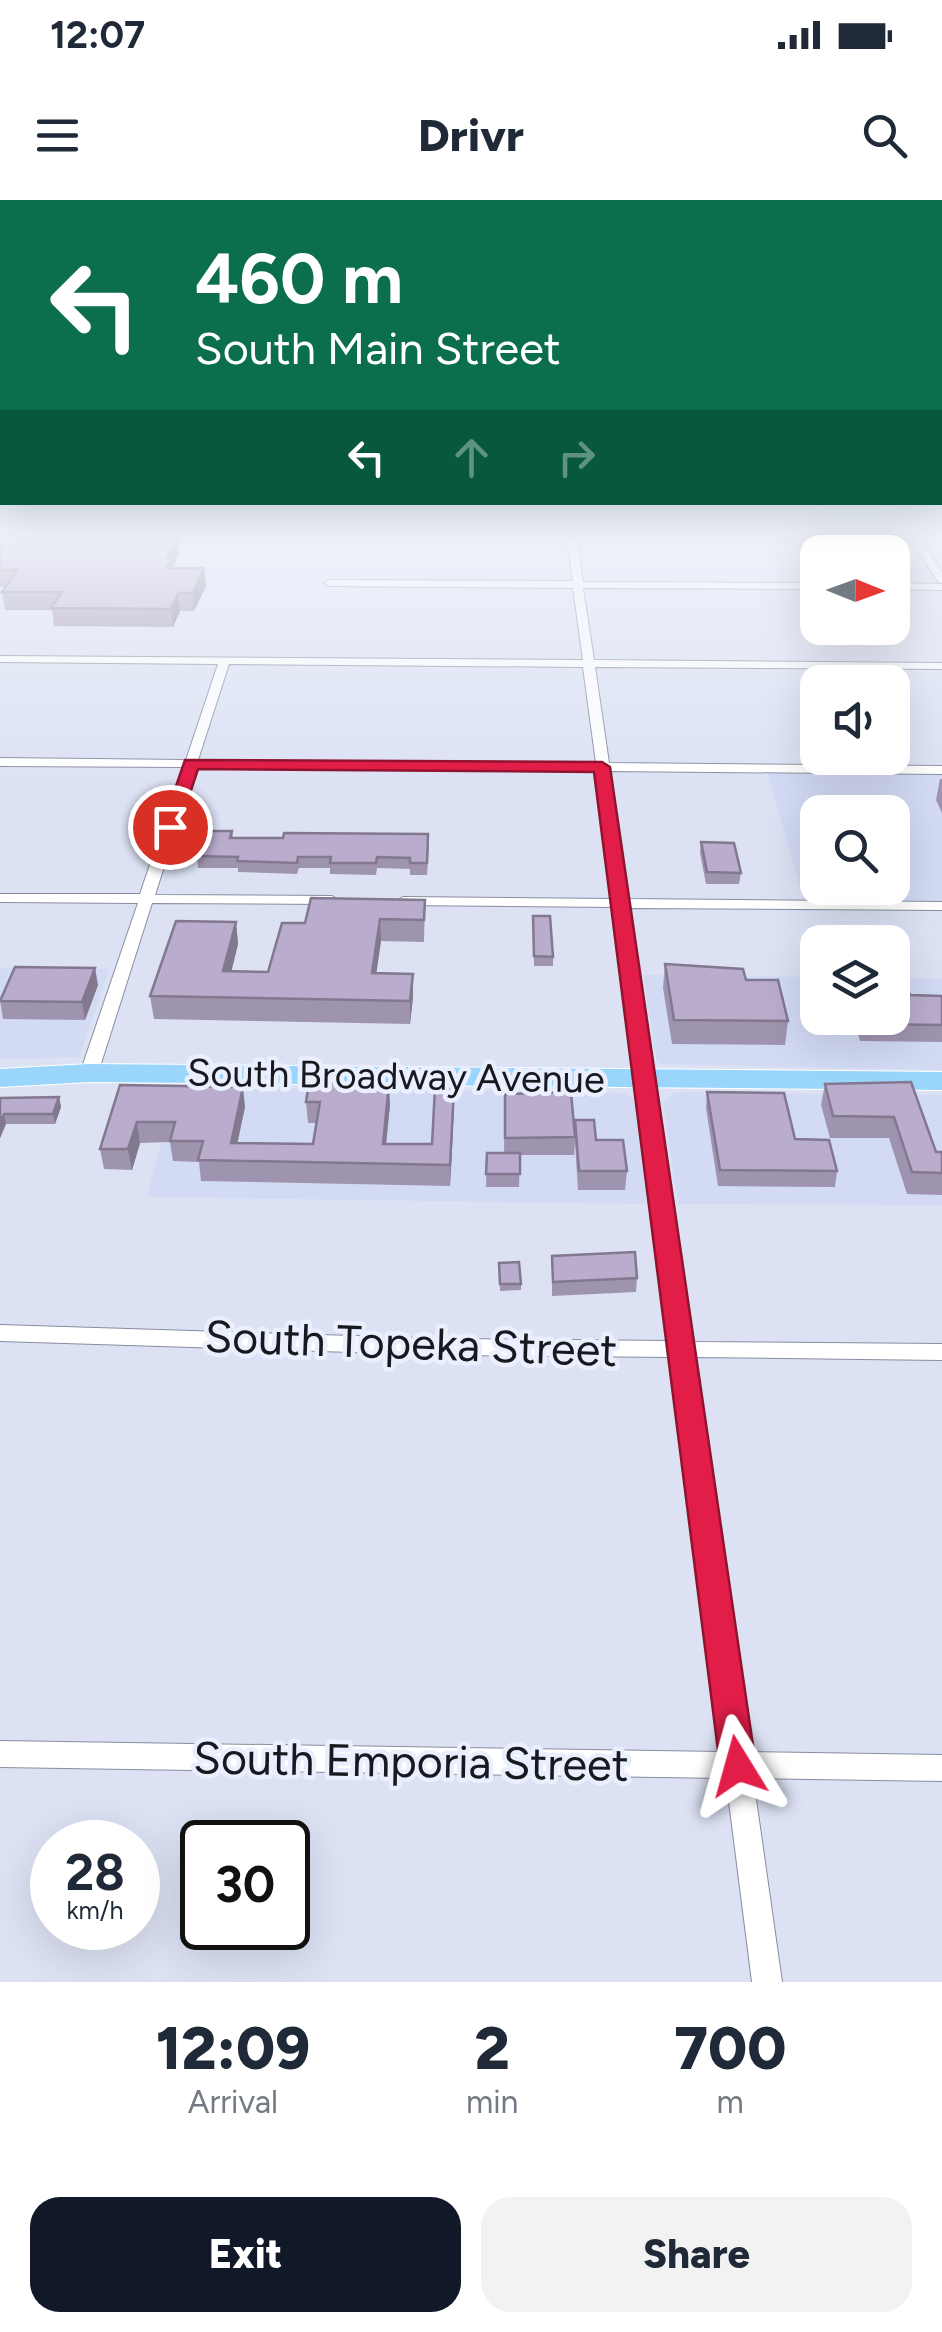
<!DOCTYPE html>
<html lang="en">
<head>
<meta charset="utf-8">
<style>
	body { margin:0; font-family:Figtree,sans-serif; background:#f2f2f3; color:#1f2937; height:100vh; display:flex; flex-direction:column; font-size:38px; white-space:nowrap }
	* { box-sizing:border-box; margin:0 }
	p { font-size:32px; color:#747a83 }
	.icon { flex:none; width:55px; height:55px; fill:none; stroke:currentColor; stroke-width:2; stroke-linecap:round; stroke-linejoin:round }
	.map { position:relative; height:1782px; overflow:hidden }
	.side { display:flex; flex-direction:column; background:#fff; flex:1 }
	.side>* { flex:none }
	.guide { position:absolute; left:0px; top:0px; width:942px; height:305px; box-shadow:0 10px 40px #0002; background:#0b6e4f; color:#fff; overflow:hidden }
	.needle { width:65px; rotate:91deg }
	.tools { position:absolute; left:800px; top:335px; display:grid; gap:20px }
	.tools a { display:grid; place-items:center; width:110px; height:110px; border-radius:20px; background:#fff; box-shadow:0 10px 40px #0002; font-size:50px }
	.speed { position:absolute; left:30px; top:1620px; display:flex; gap:20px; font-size:50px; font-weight:700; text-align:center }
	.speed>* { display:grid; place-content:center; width:130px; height:130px; border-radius:50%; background:#fff; box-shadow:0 10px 40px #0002; line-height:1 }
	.speed small { font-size:25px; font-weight:400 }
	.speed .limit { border:5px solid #111; border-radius:15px; background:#fff; color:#111 }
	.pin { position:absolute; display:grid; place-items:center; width:85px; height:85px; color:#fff; margin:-42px; border:5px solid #fff; border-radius:50%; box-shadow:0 2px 10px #0007 }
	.me { position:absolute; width:110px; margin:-55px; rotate:352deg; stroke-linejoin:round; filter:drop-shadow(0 0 8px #0008) }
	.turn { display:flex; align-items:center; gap:35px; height:210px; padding:0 30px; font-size:45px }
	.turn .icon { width:130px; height:130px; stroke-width:2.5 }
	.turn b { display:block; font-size:70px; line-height:85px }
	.lanes { display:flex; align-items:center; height:95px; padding:0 30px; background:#0003; justify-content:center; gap:50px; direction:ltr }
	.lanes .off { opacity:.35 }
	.eta { display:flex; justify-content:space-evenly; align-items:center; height:170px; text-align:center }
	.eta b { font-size:60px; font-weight:800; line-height:70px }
	.primary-button { display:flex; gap:20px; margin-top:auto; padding:20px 30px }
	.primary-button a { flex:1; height:115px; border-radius:30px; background:#111827; color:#fff; font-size:40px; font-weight:800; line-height:115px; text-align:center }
	.primary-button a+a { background:#f2f2f3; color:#1f2937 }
	.status { display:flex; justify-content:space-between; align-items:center; height:70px; padding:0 50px; background:#fff; direction:ltr }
	.status svg { height:28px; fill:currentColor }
	header { display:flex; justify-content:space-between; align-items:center; height:130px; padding:0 30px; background:#fff; font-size:45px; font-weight:800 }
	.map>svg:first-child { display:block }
	.built { fill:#d2daf4; fill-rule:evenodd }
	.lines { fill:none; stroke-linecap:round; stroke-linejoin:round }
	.street-casing { stroke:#888d9f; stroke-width:2 }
	.primary-casing { stroke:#fff; stroke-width:2 }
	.street { fill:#fff; fill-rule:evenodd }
	.primary { fill:#9ad6fb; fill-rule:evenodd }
	.wall { fill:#9f94af }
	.shaded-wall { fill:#82788f }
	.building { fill:#b9accc; stroke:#82788f; stroke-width:2.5 }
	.route { fill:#e11d48; stroke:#92132f; stroke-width:2.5 }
	.labels { text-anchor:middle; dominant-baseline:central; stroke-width:9; stroke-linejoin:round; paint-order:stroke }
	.street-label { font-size:38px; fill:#17191f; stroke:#eaeffe }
	.near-street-label { font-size:45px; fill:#17191f; stroke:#eaeffe }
</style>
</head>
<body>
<div class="status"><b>12:07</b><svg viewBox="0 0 49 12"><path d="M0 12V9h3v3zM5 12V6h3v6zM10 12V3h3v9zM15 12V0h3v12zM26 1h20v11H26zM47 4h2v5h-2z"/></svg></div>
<header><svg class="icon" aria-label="menu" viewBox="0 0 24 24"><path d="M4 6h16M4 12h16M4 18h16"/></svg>Drivr<svg class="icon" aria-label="search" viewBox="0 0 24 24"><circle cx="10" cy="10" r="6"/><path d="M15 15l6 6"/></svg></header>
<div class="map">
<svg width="942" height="1782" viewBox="0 0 942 1782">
	<rect width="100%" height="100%" fill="#dce2f4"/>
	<g class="built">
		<path d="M 767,572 L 942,574 L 942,701 L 804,700 ZM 818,612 L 892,612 L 892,688 L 818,688 Z"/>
		<path d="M 0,768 L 109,769 L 79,857 L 0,859 Z"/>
		<path d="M 643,775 L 817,777 L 818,818 L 892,818 L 893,778 L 942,779 L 942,870 L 662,864 L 657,861 Z"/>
		<path d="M 176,887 L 624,893 L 636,901 L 647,1004 L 147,997 Z"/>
		<path d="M 675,892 L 942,895 L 942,1005 L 678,1004 L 663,903 Z"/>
	</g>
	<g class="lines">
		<g class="street-casing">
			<g id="street">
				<path d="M 566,333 L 576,333 L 583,382 L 818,383 L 818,389 L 583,388 L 594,460 L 942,463 L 942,469 L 595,467 L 609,563 L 942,566 L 942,574 L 610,571 L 628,699 L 942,702 L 942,710 L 629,708 L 691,1142 L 942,1144 L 942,1160 L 693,1157 L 749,1552 L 942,1555 L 942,1581 L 753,1578 L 782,1782 L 752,1782 L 726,1578 L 0,1567 L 0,1541 L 722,1552 L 672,1157 L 451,1155 L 0,1141 L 0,1125 L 451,1139 L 670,1141 L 614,707 L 403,705 L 396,701 L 403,697 L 613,699 L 597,571 L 196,567 L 155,695 L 332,696 L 339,700 L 332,704 L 152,703 L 98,873 L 89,878 L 80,873 L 138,703 L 0,702 L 0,694 L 140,694 L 183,567 L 0,566 L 0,558 L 186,560 L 218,464 L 0,462 L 0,456 L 583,460 L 573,388 L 329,386 L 324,383 L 329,380 L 573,381 ZM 229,464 L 583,467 L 596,563 L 198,560 Z"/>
				<path d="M 907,333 L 917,333 L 942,372 L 942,383 L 938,382 Z"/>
				<path d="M 892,383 L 942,384 L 942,390 L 892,389 Z"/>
			</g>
		</g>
		<g class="primary-casing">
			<path id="primary" d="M 89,864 L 942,872 L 942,890 L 89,882 L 0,887 L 0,869 Z"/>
		</g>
		<use href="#street" class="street"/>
		<use href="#primary" class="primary"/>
	</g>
	<g class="wall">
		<path d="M 0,333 L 62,337 L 179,354 L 173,368 L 204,368 L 206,386 L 194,411 L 180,411 L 173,427 L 54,426 L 52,410 L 5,410 L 2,392 L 5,387 L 0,387 Z"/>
		<path d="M 940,579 L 942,579 L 942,613 L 936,600 Z"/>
		<path d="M 232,631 L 233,638 L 429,645 L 427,675 L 410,675 L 410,669 L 377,668 L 376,675 L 330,674 L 330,668 L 299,668 L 297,674 L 238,672 L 238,668 L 198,668 L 197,656 Z"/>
		<path d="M 701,642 L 741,673 L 739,684 L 706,684 L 700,653 Z"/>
		<path d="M 425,700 L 424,742 L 381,741 L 376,773 L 413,797 L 410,824 L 154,819 L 150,796 L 236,722 L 238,744 L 231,771 L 268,772 L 305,723 Z"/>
		<path d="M 533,716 L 553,757 L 553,766 L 534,766 Z"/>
		<path d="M 665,764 L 788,821 L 785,845 L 672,844 L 663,788 Z"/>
		<path d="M 98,785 L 85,820 L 3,819 L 0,800 Z"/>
		<path d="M 910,795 L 942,796 L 942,842 L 860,841 L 853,818 L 892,818 Z"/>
		<path d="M 911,882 L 936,952 L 942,952 L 942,995 L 907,994 L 889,938 L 830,938 L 821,905 L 825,884 Z"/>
		<path d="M 120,885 L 245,907 L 237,943 L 313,944 L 317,923 L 308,923 L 306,902 L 390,904 L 386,944 L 432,944 L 454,908 L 450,986 L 201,981 L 199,962 L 173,961 L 170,942 L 140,943 L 132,970 L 104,969 L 100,949 Z"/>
		<path d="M 707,892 L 795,939 L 837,971 L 835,987 L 718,986 L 706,908 Z"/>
		<path d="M 505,894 L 575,934 L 575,920 L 627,971 L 625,990 L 578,990 L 575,943 L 574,955 L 520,955 L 519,987 L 486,987 L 487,953 L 504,953 Z"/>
		<path d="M 59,897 L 61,907 L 55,924 L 6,924 L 0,938 L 0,898 Z"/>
		<path d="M 552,1056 L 637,1078 L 636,1092 L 552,1096 Z"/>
		<path d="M 499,1063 L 521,1084 L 521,1090 L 500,1091 Z"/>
	</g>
	<g class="shaded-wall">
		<path d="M 51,333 L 65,333 L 52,353 L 49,337 Z"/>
		<path d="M 178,338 L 179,354 L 173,366 L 174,375 L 169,385 L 167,358 Z"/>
		<path d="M 204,368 L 206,386 L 194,411 L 193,393 Z"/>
		<path d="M 178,393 L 180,411 L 173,427 L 171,409 Z"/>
		<path d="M 380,719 L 381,741 L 373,796 L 372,773 Z"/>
		<path d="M 236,722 L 238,744 L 226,794 L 223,771 Z"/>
		<path d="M 95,768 L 98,785 L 85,820 L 82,802 Z"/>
		<path d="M 413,774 L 413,797 L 410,824 L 410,801 Z"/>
		<path d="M 389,883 L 390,904 L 384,965 L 383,944 Z"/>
		<path d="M 243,887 L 245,907 L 233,964 L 231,943 Z"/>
		<path d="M 454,888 L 454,908 L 450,986 L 450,965 Z"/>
		<path d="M 59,897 L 61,907 L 55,924 L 53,914 Z"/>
		<path d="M 4,914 L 6,924 L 0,938 L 0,922 Z"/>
		<path d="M 137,922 L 140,943 L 132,970 L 128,949 Z"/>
	</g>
	<g class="building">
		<path d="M 0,333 L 51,333 L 49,337 L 178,338 L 167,358 L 172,358 L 167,368 L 204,368 L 193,393 L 178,393 L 171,409 L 51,408 L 62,392 L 2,392 L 18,370 L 0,370 Z"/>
		<path d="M 205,631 L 232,631 L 230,638 L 283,638 L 284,633 L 428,634 L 427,663 L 410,663 L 410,658 L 377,657 L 376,663 L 330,663 L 331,657 L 298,657 L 297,663 L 237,661 L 238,657 L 197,656 Z"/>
		<path d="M 701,642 L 734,643 L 741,673 L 707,672 Z"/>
		<path d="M 311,698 L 425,700 L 424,720 L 380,719 L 372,773 L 413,774 L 410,801 L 150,796 L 176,721 L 236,722 L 223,771 L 268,772 L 282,723 L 305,723 Z"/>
		<path d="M 533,716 L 550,716 L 553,757 L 534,756 Z"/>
		<path d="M 665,764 L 743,769 L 746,780 L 778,780 L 788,821 L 674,820 Z"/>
		<path d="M 15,767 L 95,768 L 82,802 L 0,801 Z"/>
		<path d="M 892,774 L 902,774 L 910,795 L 942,796 L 942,825 L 863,824 L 861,818 L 892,818 Z"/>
		<path d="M 911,882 L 936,952 L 942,952 L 942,973 L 912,972 L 894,917 L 833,916 L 825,884 Z"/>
		<path d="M 309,883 L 389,883 L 383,944 L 432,944 L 435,888 L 454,888 L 450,965 L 198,960 L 203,941 L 170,941 L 175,922 L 137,922 L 128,949 L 100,949 L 120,885 L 243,887 L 231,943 L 313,944 L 320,902 L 306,902 Z"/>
		<path d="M 571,892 L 575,937 L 505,938 L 505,894 Z"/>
		<path d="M 707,892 L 784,893 L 795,939 L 829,940 L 837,971 L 720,970 Z"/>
		<path d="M 59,897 L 53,914 L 4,914 L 0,922 L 0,898 Z"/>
		<path d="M 575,920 L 594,920 L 596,940 L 623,940 L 627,971 L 579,971 Z"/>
		<path d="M 487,953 L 520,953 L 520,974 L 486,974 Z"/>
		<path d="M 635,1052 L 637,1078 L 553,1082 L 552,1056 Z"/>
		<path d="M 519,1062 L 521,1084 L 500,1084 L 499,1063 Z"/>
	</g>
	<linearGradient id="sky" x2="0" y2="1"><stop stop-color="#83b6d8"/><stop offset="0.57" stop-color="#eff2fa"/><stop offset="1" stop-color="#eff2fa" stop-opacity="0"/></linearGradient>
	<rect width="942" height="583" fill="url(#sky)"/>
	<path class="route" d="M 185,560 L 602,562 L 610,567 L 756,1566 L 751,1577 L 738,1582 L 726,1577 L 720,1566 L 594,572 L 198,569 L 179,627 L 164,631 L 162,627 Z"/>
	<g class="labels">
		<g class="street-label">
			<text transform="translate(396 876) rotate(1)">South Broadway Avenue</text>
		</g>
		<g class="near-street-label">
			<text transform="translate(411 1143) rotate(2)">South Topeka Street</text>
			<text transform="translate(411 1561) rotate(1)">South Emporia Street</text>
		</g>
	</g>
</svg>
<div class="tools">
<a><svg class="needle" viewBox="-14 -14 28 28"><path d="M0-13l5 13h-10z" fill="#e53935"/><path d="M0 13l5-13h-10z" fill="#747a83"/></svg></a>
<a><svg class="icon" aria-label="sound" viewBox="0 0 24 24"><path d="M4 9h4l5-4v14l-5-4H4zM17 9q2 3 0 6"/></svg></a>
<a><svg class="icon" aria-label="search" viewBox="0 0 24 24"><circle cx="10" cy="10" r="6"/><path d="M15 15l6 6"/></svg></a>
<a><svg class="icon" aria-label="layers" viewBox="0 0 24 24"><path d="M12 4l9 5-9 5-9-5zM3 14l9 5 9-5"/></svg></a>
</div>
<div class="speed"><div>28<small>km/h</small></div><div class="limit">30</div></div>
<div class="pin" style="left:170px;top:627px;background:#d93025"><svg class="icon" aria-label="arrive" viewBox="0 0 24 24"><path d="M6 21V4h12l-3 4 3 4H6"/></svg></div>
<svg class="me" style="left:738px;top:1566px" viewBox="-20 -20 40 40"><path d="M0-17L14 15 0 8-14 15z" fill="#e11d48" stroke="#fff" stroke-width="4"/></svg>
<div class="guide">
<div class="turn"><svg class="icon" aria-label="left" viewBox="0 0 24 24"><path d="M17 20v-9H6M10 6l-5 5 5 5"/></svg><div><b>460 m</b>South Main Street</div></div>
<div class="lanes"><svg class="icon" aria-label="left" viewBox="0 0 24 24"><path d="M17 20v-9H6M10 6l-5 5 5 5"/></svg><svg class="icon off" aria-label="ahead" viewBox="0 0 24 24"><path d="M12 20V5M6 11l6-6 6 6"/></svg><svg class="icon off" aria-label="right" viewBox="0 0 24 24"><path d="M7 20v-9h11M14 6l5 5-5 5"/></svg></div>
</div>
</div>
<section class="side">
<div class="eta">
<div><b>12:09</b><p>Arrival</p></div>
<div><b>2</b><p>min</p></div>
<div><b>700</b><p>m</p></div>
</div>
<div class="primary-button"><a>Exit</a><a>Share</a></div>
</section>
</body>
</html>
